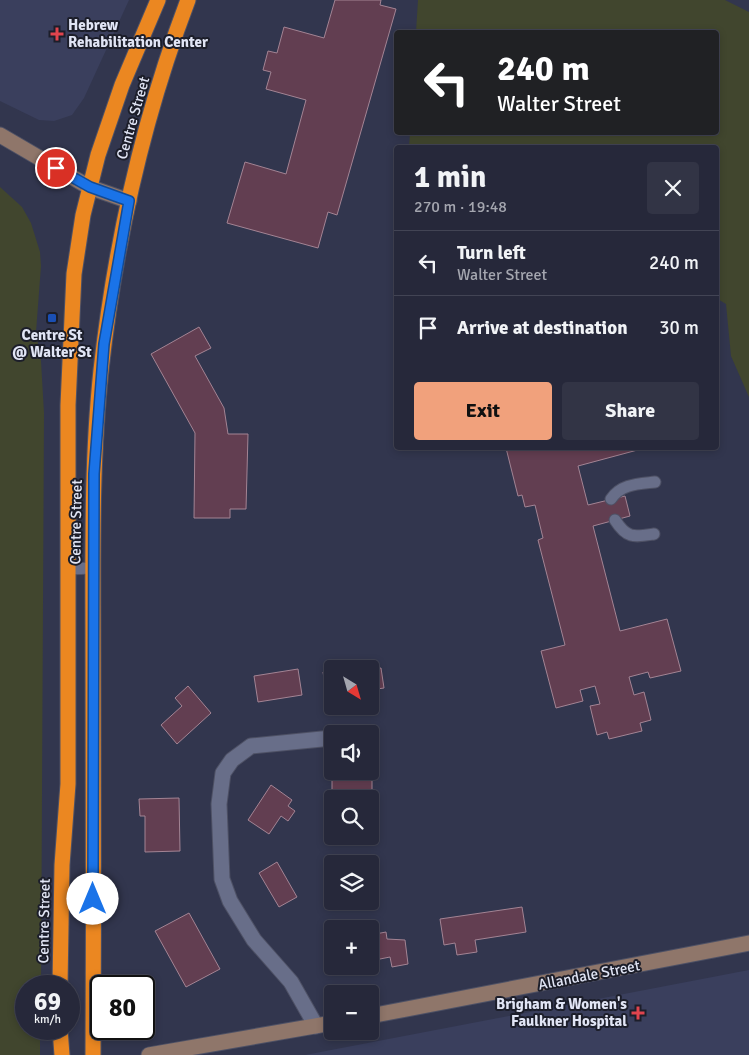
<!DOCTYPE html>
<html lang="en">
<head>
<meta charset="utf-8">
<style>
	body { margin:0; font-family:Signika,sans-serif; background:#323445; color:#f1f3f6; height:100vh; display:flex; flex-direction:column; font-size:19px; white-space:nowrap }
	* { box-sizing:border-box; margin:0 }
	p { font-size:16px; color:#a4a6af }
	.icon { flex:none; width:28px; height:28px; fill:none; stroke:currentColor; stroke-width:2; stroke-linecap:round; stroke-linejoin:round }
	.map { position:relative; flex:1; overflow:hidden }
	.sheet { position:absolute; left:394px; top:145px; width:325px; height:305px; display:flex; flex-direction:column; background:#26283a; border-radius:5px; box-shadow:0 2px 8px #0003,0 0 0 1px #424454 }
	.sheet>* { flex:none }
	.guide { position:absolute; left:394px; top:30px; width:325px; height:105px; border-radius:5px; box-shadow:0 2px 8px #0003,0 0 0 1px #424454; background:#202124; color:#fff; overflow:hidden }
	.needle { width:32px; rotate:143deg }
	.buttons { position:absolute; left:324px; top:660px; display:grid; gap:10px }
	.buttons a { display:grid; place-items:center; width:55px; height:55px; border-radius:5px; background:#26283a; box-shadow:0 2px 8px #0003,0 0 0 1px #424454; font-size:25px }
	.speed { position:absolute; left:15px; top:975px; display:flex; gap:10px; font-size:25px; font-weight:700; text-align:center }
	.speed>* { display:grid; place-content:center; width:65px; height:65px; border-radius:50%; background:#26283a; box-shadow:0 2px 8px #0003,0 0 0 1px #424454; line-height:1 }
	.speed small { font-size:12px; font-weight:400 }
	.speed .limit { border:2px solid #111; border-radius:8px; background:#fff; color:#111 }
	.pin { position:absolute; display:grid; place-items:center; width:42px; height:42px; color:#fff; margin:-21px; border:2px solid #fff; border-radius:50%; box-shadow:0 1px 5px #0007 }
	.me { position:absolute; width:55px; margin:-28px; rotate:0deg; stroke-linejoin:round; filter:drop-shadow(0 0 4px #0008) }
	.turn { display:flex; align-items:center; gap:18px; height:105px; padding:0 20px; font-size:22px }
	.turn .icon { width:65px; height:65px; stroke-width:2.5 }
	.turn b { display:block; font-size:35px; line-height:42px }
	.round { display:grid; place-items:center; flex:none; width:52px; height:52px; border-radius:5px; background:#323445 }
	.overview { display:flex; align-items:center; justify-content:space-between; height:85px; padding:0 20px }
	h1 { font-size:30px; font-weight:700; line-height:38px }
	.button { display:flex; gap:10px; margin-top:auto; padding:10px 20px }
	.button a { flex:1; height:58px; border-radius:5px; background:#f1a17c; color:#111; font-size:20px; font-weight:700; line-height:58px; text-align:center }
	.button a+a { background:#323445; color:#f1f3f6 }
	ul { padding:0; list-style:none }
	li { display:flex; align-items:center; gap:15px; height:65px; padding:0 20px; border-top:1px solid #424454 }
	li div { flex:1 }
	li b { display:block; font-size:19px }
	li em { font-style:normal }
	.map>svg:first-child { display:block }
	.built { fill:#3a3f5d }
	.green { fill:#41462e }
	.building { fill:#623e51; stroke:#a38494 }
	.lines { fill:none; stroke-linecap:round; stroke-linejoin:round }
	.lane-casing { stroke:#4e5165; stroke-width:13 }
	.street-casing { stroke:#4e5165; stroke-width:17 }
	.secondary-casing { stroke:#4e5165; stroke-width:17 }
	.highway-casing { stroke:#4e5165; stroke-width:17 }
	.lane { stroke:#686e89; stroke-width:11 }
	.street { stroke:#686e89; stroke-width:15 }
	.secondary { stroke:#8f766a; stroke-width:15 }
	.highway { stroke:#eb8721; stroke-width:15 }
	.route-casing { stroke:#114b97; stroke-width:12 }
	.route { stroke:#1a73e8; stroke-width:9 }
	.health-dot { fill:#e0444e; stroke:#1c1e2a; stroke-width:2 }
	.transit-dot { fill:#1a4fb4; stroke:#1c1e2a; stroke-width:2 }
	.labels { text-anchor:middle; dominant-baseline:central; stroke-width:4; stroke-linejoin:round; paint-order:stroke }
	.poi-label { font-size:15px; font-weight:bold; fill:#e1e5f5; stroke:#1c1e2a; text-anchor:start }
	.street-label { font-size:15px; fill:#e1e5f5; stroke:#1c1e2a }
</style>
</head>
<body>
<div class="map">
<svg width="749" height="1055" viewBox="0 0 749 1055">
	<rect width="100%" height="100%" fill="#32364e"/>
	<g class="built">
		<path d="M 0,0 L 129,0 L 84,98 L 72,115 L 54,121 L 39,120 L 0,101 Z"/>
		<path d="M 749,970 L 749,1055 L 305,1055 Z"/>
	</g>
	<g class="green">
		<path d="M 418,0 L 725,0 L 749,12 L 749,397 L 731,356 L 726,304 L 716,298 L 716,148 L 409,147 L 410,132 L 716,132 L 716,32 L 416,32 Z"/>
		<path d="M 0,187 L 22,207 L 31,223 L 40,252 L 41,266 L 36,332 L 41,361 L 44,413 L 41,986 L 26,986 L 26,1029 L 40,1029 L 40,1055 L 0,1055 Z"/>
	</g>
	<g class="building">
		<path d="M 335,0 L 381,0 L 380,5 L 396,9 L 337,215 L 328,212 L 318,248 L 227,223 L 245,162 L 286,174 L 306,100 L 266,89 L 271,72 L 263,70 L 268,51 L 277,53 L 284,27 L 324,38 Z"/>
		<path d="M 199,327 L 211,348 L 195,356 L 224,408 L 228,434 L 248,434 L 246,509 L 230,509 L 230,518 L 194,518 L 195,433 L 151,354 Z"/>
		<path d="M 506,448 L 645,448 L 578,466 L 588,505 L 625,496 L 630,516 L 593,526 L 620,631 L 667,619 L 681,671 L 650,678 L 648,672 L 629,677 L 634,695 L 644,692 L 651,720 L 640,723 L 642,731 L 609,739 L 607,732 L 597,735 L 590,706 L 600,704 L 595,686 L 580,690 L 583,701 L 556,708 L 541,651 L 565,645 L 538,540 L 543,538 L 535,505 L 525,507 L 522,495 L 518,496 Z"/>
		<path d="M 381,668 L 384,688 L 370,690 L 370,669 Z"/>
		<path d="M 298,669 L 302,695 L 258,702 L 254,676 Z"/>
		<path d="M 332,670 L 332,695 L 327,696 L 323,672 Z"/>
		<path d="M 188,686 L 211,713 L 177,744 L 161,725 L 182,706 L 175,698 Z"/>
		<path d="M 332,779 L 372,779 L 372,801 L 370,802 L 370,799 L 332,799 L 332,803 Z"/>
		<path d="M 271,785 L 292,800 L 288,806 L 295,811 L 288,821 L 281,816 L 269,834 L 248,820 Z"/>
		<path d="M 179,798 L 180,851 L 145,852 L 145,816 L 140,816 L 139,799 Z"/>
		<path d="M 277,862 L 297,897 L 279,907 L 259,873 Z"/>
		<path d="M 522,907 L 526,932 L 475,940 L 477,952 L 457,955 L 455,943 L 444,945 L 440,919 Z"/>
		<path d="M 189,913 L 220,969 L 186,987 L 155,931 Z"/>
		<path d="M 386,932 L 387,939 L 405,940 L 408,964 L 392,967 L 390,957 L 370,961 L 370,935 Z"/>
		<path d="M 344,966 L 358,966 L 359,969 L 345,971 Z"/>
	</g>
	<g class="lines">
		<g class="lane-casing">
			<g id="lane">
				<path d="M 611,499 C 621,484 638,484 655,482"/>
				<path d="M 615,520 C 627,539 634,537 654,534"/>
				<path d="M 68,569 L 93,568"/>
			</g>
		</g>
		<g class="street-casing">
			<path id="street" d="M 316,1026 L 291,982 L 254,940 L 230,901 L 222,879 L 219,804 L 223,773 L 232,760 L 251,746 L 332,738"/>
		</g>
		<g class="secondary-casing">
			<g id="secondary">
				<path d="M 0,135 L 89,187 L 129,201"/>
				<path d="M 370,1016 L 749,943"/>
				<path d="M 149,1055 L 332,1023"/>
			</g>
		</g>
		<g class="highway-casing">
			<g id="highway">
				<path d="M 60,986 L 62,865 L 68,784 L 68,405 L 74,274 L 83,215 L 98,155 L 122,85 L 158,0"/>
				<path d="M 60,1029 L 62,1055"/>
				<path d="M 93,1055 C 94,921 93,787 93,653 C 93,559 91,464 101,370 C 115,245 143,118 188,0"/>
			</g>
		</g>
		<use href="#lane" class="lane"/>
		<use href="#street" class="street"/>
		<use href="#secondary" class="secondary"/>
		<use href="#highway" class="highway"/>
	</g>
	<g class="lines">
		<g class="route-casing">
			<path id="route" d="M 56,168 L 90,187 L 129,201 L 104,344 L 94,474 L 93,899"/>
		</g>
		<use href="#route" class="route"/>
	</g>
	<g class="health-dot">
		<path d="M54.5 26.5h5v5h5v5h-5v5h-5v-5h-5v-5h5z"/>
		<path d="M635.5 1005.5h5v5h5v5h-5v5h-5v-5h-5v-5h5z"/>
	</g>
	<rect class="transit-dot" x="47" y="313" width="10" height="10" rx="2.5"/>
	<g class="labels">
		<g class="poi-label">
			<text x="68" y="25">Hebrew<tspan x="68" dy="17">Rehabilitation Center</tspan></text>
			<text x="52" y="335" text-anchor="middle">Centre St<tspan x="52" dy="17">@ Walter St</tspan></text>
			<text x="627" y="1004" text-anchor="end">Brigham &amp; Women's<tspan x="627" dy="17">Faulkner Hospital</tspan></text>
		</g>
		<g class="street-label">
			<text transform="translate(133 118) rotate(-74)">Centre Street</text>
			<text transform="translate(76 522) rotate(-89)">Centre Street</text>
			<text transform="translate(44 921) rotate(-89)">Centre Street</text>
			<text transform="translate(589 975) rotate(-11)">Allandale Street</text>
		</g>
	</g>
</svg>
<div class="buttons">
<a><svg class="needle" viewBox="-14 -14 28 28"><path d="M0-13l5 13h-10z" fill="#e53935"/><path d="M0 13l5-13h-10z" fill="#a4a6af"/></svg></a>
<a><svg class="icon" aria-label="sound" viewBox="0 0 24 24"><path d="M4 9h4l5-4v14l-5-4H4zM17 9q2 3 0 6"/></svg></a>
<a><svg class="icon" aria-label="search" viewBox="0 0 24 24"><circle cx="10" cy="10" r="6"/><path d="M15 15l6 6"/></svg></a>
<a><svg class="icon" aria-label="layers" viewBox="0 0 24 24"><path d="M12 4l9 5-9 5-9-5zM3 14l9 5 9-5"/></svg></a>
<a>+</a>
<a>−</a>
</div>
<div class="speed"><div>69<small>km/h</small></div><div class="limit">80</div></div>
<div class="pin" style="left:56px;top:168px;background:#d93025"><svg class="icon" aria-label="arrive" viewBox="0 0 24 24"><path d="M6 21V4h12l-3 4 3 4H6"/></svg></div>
<svg class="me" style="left:93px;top:899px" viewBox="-20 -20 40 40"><circle r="19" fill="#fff"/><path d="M0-13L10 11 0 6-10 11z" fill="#1a73e8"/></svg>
<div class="guide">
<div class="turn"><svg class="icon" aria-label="left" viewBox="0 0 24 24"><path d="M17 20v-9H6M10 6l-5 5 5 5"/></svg><div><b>240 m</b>Walter Street</div></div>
</div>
<section class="sheet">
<div class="overview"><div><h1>1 min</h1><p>270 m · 19:48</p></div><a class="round"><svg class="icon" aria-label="close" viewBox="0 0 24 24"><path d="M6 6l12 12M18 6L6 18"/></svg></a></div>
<ul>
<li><svg class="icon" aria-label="left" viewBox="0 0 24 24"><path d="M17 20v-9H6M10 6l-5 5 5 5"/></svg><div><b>Turn left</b><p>Walter Street</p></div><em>240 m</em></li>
<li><svg class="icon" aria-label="arrive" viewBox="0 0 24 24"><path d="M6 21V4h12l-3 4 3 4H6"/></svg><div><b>Arrive at destination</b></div><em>30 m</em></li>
</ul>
<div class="button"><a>Exit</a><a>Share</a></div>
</section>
</div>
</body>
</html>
